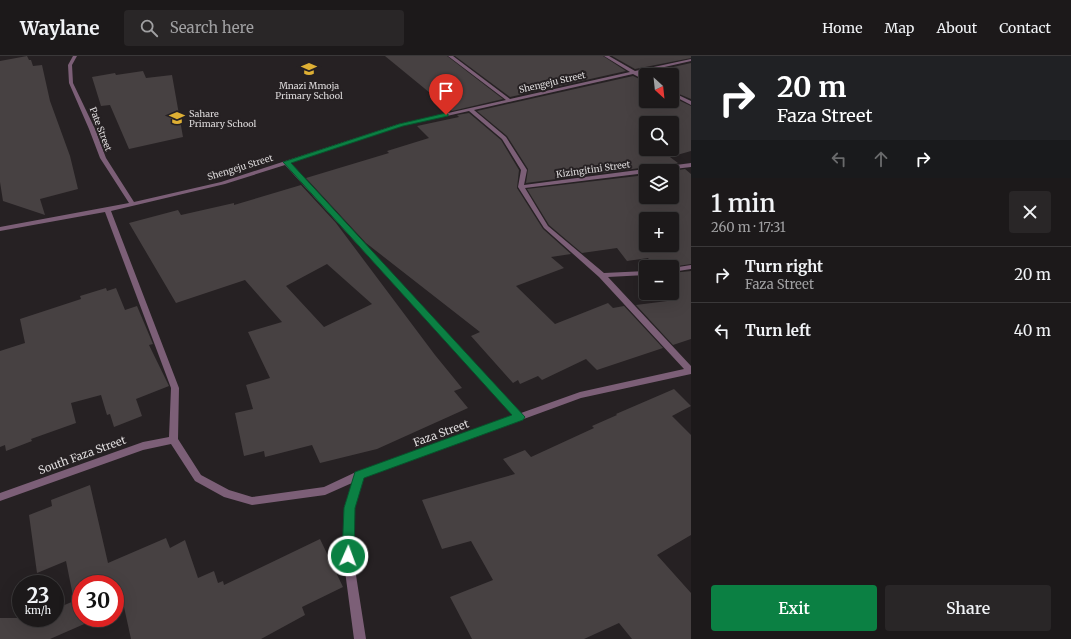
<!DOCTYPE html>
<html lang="en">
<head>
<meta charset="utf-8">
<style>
	body { margin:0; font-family:Merriweather,serif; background:#292627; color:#f1f3f6; height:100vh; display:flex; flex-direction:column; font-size:15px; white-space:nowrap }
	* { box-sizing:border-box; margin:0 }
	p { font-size:13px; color:#a0a0a2 }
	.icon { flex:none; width:22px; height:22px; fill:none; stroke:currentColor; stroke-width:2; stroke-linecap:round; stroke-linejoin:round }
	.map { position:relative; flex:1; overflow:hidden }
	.details { display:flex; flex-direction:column; background:#1c191a; width:380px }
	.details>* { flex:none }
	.top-card { background:#202124; color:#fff; overflow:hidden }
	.needle { width:26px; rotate:153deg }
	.controls { position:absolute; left:639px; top:12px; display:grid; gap:8px }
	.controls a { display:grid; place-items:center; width:40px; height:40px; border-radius:4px; background:#1c191a; box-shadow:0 4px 16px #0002,0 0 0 1px #3a3839; font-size:20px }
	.speed { position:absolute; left:12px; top:519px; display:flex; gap:8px; font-size:20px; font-weight:700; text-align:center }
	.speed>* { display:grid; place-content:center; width:52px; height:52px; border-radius:50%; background:#1c191a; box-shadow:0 4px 16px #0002,0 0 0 1px #3a3839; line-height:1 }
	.speed small { font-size:10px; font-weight:400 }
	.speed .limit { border:6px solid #d22; background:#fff; color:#111 }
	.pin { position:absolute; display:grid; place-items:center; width:34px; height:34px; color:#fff; margin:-41px -17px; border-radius:50% 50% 50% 0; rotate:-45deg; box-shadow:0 0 4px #0007 }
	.pin .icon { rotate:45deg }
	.me { position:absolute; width:44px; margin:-22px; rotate:2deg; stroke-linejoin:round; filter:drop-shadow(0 0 3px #0008) }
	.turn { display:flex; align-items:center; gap:14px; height:84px; padding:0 20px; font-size:18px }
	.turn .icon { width:52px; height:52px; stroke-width:2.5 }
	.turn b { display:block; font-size:28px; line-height:34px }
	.lanes { display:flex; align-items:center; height:38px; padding:0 20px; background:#0003; justify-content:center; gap:20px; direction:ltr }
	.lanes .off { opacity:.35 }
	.round { display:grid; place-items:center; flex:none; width:42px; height:42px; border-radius:4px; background:#292627 }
	.head { display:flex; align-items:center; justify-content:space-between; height:68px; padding:0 20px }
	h1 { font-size:24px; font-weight:600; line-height:30px }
	.cta { display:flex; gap:8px; margin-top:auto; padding:8px 20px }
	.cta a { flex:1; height:46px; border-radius:4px; background:#0b8043; color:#fff; font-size:16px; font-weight:600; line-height:46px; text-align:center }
	.cta a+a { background:#292627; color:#f1f3f6 }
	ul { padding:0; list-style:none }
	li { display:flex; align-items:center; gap:12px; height:56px; padding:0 20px; border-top:1px solid #3a3839 }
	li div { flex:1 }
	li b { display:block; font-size:15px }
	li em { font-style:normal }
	header { display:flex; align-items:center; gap:24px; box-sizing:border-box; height:56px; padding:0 20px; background:#1c191a; border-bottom:1px solid #3a3839 }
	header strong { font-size:19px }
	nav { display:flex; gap:22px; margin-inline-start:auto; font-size:14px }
	.search { width:280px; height:36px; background:#292627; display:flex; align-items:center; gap:10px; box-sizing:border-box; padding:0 14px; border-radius:4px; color:#a0a0a2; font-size:15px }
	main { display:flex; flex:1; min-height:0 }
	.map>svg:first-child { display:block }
	.building { fill:#474142; fill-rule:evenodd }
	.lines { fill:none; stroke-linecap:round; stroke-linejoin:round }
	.minor { fill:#7c5f77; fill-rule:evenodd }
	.route { fill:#0b8043; stroke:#07532c }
	.labels { text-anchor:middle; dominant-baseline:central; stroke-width:4; stroke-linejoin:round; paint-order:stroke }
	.far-street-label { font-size:9px; fill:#dedbdc; stroke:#262123 }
	.far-poi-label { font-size:9px; fill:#dedbdc; stroke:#262123 }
	.street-label { font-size:11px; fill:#dedbdc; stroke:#262123 }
</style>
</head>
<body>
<header>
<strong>Waylane</strong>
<div class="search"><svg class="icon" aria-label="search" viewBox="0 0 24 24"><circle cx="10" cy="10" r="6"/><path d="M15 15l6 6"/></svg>Search here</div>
<nav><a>Home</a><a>Map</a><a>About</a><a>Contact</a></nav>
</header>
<main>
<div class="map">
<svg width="691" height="583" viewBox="0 0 691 583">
	<rect width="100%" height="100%" fill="#262123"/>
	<g class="building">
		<path d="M 27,0 L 29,4 L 31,4 L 33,10 L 42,9 L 50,45 L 70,100 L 78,133 L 40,143 L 45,159 L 3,145 L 0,126 L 0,5 Z"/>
		<path d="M 385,0 L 447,0 L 503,43 L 452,55 Z"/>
		<path d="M 455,0 L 603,0 L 626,15 L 510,41 Z"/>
		<path d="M 612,0 L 691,0 L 691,2 L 635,13 Z"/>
		<path d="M 691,7 L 691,43 L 672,35 L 672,19 L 646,19 L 646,20 L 642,18 Z"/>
		<path d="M 143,15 L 146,22 L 172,19 L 183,81 L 129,93 L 110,49 L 101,50 L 92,21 L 115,17 L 116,19 Z"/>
		<path d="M 633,20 L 646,26 L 646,45 L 672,45 L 672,41 L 691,50 L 691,95 L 670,101 L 678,107 L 526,127 L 528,113 L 507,80 L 477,55 ZM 646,67 L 672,67 L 672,93 L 646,93 Z"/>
		<path d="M 469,57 L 501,84 L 519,114 L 517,132 L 543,173 L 571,198 L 551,201 L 564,212 L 516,230 L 555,268 L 608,247 L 613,252 L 624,250 L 663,292 L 597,314 L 586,303 L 542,324 L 538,320 L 520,328 L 518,324 L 513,327 L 471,280 L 480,276 L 366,187 L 306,122 L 389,97 L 387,95 L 429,82 L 417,70 L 459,61 L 457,59 Z"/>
		<path d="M 685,113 L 691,118 L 691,208 L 671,211 L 658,211 L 655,205 L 651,206 L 648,202 L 627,205 L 617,192 L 582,197 L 549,169 L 527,133 L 646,119 L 646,141 L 672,141 L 672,115 L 670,115 ZM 646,163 L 672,163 L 672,189 L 646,189 Z"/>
		<path d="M 301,129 L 336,167 L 435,299 L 462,332 L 454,335 L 468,352 L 377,393 L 320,407 L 312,389 L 265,401 L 264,395 L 244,400 L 235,357 L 253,353 L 246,329 L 270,322 L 248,276 L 282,266 L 245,224 L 176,247 L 129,167 L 178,154 L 181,159 L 234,147 L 234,149 ZM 327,208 L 372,248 L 324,271 L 286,230 Z"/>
		<path d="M 691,215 L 691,283 L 673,289 L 636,249 L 675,244 L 671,237 L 672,217 Z"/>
		<path d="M 106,232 L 107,235 L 116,232 L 125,254 L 137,250 L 153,288 L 149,289 L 169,330 L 136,343 L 142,360 L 114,371 L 110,358 L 107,359 L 101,339 L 71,347 L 76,367 L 31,383 L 32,385 L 6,395 L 5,389 L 0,391 L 0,295 L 25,287 L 20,263 L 81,243 L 80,240 Z"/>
		<path d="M 674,333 L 691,350 L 672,360 L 691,379 L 691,479 L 657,499 L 691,537 L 691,583 L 632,583 L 619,567 L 584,583 L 472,583 L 450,541 L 493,524 L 471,485 L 442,493 L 422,444 L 515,418 L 503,403 L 525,394 L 531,401 L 594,372 L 592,370 L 617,359 L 616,358 Z"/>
		<path d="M 90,429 L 108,507 L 166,482 L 170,492 L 185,484 L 198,522 L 214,515 L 218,527 L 223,525 L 224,529 L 320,483 L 343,531 L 302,551 L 305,559 L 261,583 L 131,583 L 124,551 L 115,554 L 115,528 L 81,528 L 81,562 L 98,562 L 50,583 L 0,583 L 0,562 L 55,562 L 55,553 L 74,545 L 66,505 L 37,517 L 29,459 L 52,450 L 51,444 Z"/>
	</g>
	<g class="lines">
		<g class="minor">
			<path d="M 73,0 L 77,0 L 72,9 L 73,27 L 95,73 L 106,102 L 134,146 L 221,126 L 399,68 L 506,44 L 448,0 L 453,0 L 510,43 L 630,16 L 604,0 L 609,0 L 635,15 L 691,3 L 691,5 L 638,17 L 646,22 L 646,25 L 633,18 L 474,54 L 506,81 L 527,114 L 524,129 L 691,107 L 691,111 L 658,115 L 646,115 L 646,117 L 525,132 L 548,170 L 604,217 L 646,215 L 646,219 L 608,221 L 691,310 L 691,318 L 581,342 L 363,422 L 354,452 L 353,500 L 366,583 L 354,583 L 343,500 L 344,452 L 352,427 L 325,439 L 252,449 L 224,441 L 195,425 L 171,388 L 143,394 L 0,445 L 0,437 L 143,386 L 169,381 L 171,332 L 105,156 L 0,175 L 0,171 L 129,147 L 100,102 L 89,73 L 69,27 L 68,9 ZM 469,55 L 502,83 L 521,114 L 518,131 L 544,172 L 599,221 L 684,313 L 580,336 L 521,357 L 290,107 L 402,70 ZM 285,109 L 513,359 L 356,416 L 324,431 L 252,441 L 229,434 L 201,419 L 178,383 L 179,332 L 111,155 L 225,128 Z"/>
			<path d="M 672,36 L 691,45 L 691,49 L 672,39 Z"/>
			<path d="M 691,209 L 691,213 L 672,216 L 672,212 Z"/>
		</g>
	</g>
	<path class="route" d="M 446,57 L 448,58 L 448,60 L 403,70 L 291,107 L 525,361 L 523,364 L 364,422 L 355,452 L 354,500 L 352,505 L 348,506 L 343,505 L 342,500 L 344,452 L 355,416 L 512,359 L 283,106 L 399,68 Z"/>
	<defs>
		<g id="school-bare" transform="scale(1.2)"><path d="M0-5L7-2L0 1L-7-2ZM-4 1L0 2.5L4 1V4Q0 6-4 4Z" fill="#dfb034" stroke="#262123" stroke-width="2.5" paint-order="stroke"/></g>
	</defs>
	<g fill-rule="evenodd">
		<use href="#school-bare" x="309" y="13"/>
		<use href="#school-bare" x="177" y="62"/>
	</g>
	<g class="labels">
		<g class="far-street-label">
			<text transform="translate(552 26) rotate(-13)">Shengeju Street</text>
			<text transform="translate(101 73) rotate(69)">Pate Street</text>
			<text transform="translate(240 111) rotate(-17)">Shengeju Street</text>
			<text transform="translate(593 113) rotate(-8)">Kizingitini Street</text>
		</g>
		<g class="far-poi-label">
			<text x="309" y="29">Mnazi Mmoja<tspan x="309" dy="10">Primary School</tspan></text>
			<text x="189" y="57" text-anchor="start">Sahare<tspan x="189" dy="10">Primary School</tspan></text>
		</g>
		<g class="street-label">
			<text transform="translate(441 377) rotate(-20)">Faza Street</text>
			<text transform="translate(82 399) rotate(-20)">South Faza Street</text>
		</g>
	</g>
</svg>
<div class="controls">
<a><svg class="needle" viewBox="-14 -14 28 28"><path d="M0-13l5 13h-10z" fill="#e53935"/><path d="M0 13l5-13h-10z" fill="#a0a0a2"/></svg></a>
<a><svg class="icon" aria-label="search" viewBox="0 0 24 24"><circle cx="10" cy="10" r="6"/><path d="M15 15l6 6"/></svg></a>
<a><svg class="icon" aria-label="layers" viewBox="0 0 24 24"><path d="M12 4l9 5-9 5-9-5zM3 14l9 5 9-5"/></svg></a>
<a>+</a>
<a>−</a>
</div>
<div class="speed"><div>23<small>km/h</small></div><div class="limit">30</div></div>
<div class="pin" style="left:446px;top:59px;background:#d93025"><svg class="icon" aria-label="arrive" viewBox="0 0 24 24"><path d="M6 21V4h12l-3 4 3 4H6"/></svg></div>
<svg class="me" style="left:348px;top:500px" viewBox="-20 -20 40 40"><circle r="17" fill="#0b8043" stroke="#fff" stroke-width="3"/><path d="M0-11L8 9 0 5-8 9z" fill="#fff"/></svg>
</div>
<section class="details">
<div class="top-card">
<div class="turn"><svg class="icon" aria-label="right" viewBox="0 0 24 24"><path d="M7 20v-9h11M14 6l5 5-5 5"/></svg><div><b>20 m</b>Faza Street</div></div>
<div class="lanes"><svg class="icon off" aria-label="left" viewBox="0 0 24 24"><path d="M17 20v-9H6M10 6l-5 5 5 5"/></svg><svg class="icon off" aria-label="ahead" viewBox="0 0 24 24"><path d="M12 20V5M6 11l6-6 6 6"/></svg><svg class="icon" aria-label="right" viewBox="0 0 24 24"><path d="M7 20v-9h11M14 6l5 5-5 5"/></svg></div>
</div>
<div class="head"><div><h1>1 min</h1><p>260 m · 17:31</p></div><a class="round"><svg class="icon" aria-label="close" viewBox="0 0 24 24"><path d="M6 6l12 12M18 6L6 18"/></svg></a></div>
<ul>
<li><svg class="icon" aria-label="right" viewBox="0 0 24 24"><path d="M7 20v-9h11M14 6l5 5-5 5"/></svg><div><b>Turn right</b><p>Faza Street</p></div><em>20 m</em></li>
<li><svg class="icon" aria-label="left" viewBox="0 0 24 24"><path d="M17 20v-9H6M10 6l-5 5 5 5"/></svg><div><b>Turn left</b></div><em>40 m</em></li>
</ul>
<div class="cta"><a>Exit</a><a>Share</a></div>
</section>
</main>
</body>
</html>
